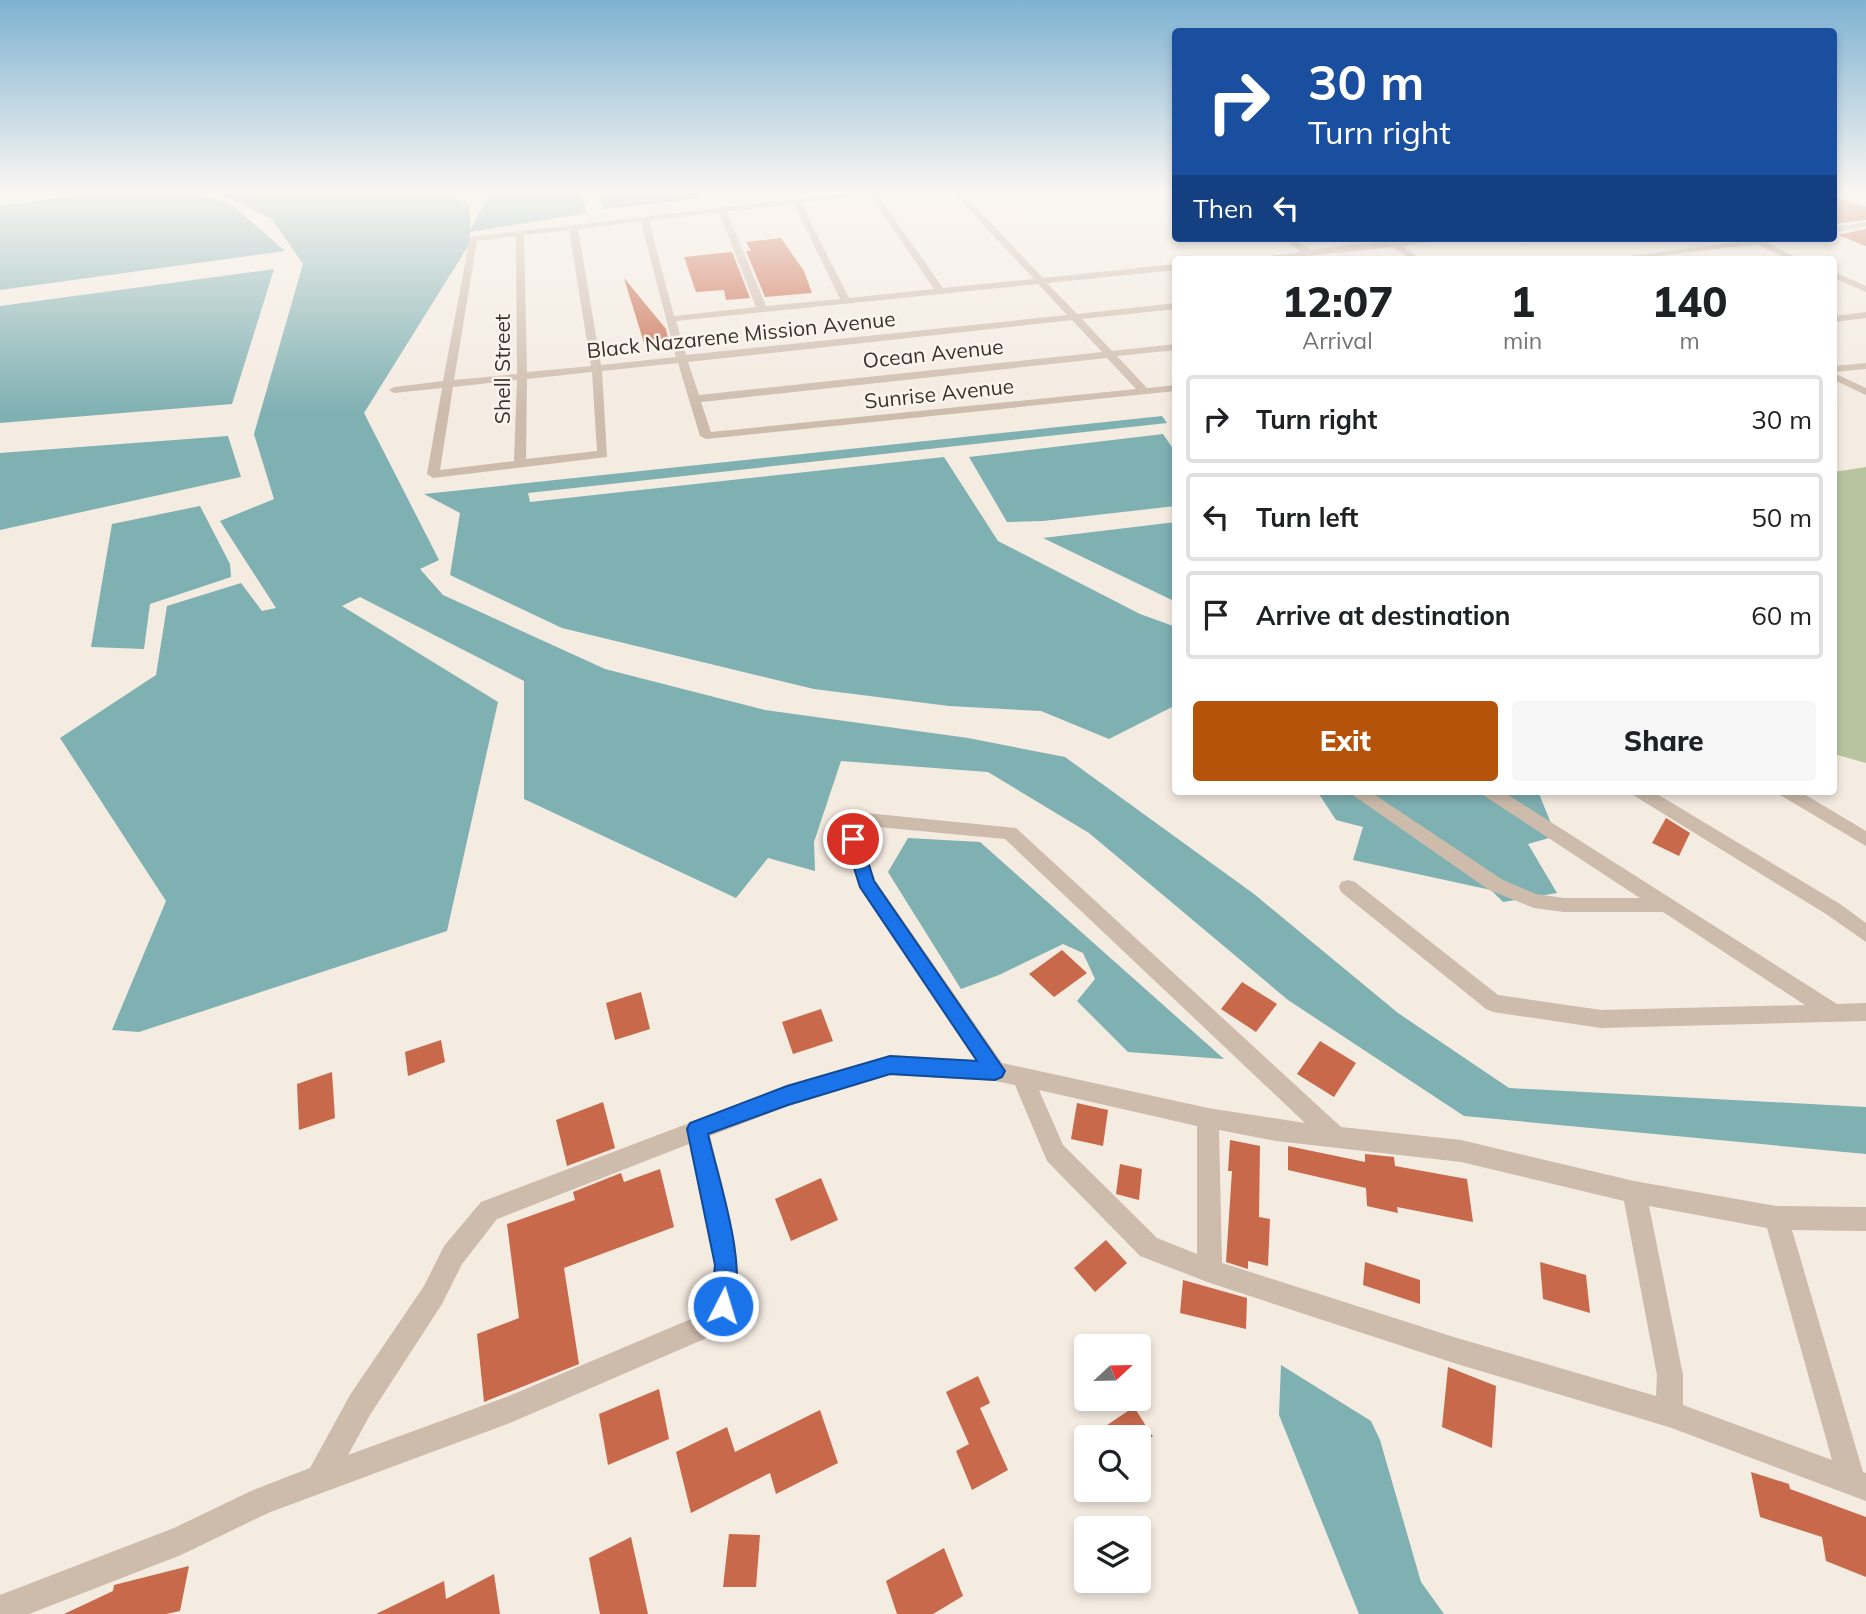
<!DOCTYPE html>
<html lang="en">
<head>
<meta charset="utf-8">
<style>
	body { margin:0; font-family:Mulish,sans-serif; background:#f6f6f6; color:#202124; height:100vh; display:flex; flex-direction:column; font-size:26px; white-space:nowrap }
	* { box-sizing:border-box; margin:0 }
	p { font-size:23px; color:#757577 }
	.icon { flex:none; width:38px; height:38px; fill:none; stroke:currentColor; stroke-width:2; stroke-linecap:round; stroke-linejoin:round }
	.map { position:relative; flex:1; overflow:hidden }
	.details { position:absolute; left:1172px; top:256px; width:665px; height:539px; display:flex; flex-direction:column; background:#fff; border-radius:7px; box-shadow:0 4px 10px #0003 }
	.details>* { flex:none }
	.top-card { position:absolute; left:1172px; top:28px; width:665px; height:214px; border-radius:7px; box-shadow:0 4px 10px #0003; background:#1a4fa0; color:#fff; overflow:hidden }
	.needle { width:46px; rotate:68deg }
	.buttons { position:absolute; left:1074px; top:1334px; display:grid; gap:14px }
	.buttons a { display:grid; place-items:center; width:77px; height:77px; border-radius:7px; background:#fff; box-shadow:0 4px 10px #0003; font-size:35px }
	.pin { position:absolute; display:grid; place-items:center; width:60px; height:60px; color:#fff; margin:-30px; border:4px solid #fff; border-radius:50%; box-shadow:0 2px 7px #0007 }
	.me { position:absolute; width:77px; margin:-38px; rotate:5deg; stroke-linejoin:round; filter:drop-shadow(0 0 5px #0008) }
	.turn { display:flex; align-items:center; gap:24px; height:147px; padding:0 21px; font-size:32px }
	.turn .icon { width:91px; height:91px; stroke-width:2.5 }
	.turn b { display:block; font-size:49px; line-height:60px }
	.then { display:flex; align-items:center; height:66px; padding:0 21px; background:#0003; gap:14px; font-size:26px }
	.eta { display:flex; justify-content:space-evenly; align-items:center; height:119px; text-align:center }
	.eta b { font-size:42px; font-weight:800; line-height:49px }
	.primary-button { display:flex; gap:14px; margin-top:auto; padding:14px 21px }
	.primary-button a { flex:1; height:80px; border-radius:7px; background:#b45309; color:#fff; font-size:28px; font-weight:800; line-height:80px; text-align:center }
	.primary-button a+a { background:#f6f6f6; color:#202124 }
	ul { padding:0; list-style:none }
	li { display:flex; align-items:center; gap:21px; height:88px; margin:0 14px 10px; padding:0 7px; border:4px solid #e0e0e0; border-radius:7px }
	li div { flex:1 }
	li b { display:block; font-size:26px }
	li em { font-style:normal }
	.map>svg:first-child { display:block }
	.green { fill:#b8c4a0 }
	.water { fill:#7fb0b2 }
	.building { fill:#c8694b }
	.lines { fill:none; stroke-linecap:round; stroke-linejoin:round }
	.street { fill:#cdbbac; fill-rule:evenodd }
	.route { fill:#1a73e8; stroke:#114b97; stroke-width:2 }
	.labels { text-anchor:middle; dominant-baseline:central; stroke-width:5; stroke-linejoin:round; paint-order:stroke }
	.far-street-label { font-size:21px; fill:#3b302b; stroke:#fbf5ee }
</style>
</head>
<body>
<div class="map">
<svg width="1866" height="1614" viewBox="0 0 1866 1614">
	<rect width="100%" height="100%" fill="#f4ebe1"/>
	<path class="green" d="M 1866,467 L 1866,763 L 1834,754 L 1834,472 Z"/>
	<g class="water">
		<path d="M 122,189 L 176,189 L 230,203 L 285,251 L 0,290 L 0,206 Z"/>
		<path d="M 211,189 L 438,189 L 470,205 L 470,230 L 491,192 L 488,189 L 579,189 L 587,213 L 470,232 L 470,243 L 364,413 L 439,560 L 420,569 L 443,595 L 605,669 L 765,710 L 968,738 L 1065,757 L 1254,894 L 1398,1013 L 1509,1088 L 1866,1107 L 1866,1154 L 1464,1116 L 1288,1000 L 1089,833 L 988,772 L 841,761 L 814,842 L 815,871 L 768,858 L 736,898 L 524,799 L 524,681 L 360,597 L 342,606 L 498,702 L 447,931 L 139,1032 L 112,1030 L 166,901 L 60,738 L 156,675 L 167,606 L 241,583 L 262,611 L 276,608 L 220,521 L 274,499 L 254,434 L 303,264 L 272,219 Z"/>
		<path d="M 597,189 L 697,189 L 702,198 L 603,209 Z"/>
		<path d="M 274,269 L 232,404 L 0,423 L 0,306 Z"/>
		<path d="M 1162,416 L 1167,423 L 528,493 L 530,502 L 944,457 L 998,541 L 1140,614 L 1176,627 L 1176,705 L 1109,739 L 1041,711 L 949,706 L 814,689 L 562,628 L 450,575 L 460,513 L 424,494 Z"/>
		<path d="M 1163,434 L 1176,453 L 1176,506 L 1043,521 L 1007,522 L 969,457 Z"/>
		<path d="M 228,436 L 241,477 L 0,530 L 0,453 Z"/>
		<path d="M 200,506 L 230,564 L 231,577 L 150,604 L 144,649 L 91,647 L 112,524 Z"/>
		<path d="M 1176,522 L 1176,602 L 1043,538 Z"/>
		<path d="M 1317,791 L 1538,791 L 1556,836 L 1528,844 L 1557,893 L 1503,902 L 1491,890 L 1353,860 L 1363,827 L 1336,820 Z"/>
		<path d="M 908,838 L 980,842 L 1224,1059 L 1128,1052 L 1077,1001 L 1095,979 L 1083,953 L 1063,944 L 999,975 L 961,989 L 888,872 Z"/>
		<path d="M 1281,1365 L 1371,1421 L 1380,1440 L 1421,1582 L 1444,1614 L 1359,1614 L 1279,1415 Z"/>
	</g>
	<g class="building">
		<path d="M 1834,197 L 1866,207 L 1866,220 L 1834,224 Z"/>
		<path d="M 1866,229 L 1866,246 L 1838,235 Z"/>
		<path d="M 781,238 L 804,271 L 812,293 L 765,297 L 746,251 L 751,251 L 746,242 Z"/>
		<path d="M 732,252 L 750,298 L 726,300 L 724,290 L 696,292 L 684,257 Z"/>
		<path d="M 624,278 L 666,329 L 668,338 L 644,343 Z"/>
		<path d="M 1666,818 L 1690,833 L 1679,856 L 1652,843 Z"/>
		<path d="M 1062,950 L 1087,973 L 1054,997 L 1029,974 Z"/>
		<path d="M 1242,982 L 1277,1004 L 1256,1032 L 1221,1009 Z"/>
		<path d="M 641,992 L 650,1029 L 615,1040 L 606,1003 Z"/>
		<path d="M 821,1009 L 833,1041 L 793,1054 L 782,1022 Z"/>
		<path d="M 441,1040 L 445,1062 L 408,1076 L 405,1052 Z"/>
		<path d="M 1320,1041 L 1356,1063 L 1334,1097 L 1297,1074 Z"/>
		<path d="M 332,1072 L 335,1118 L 299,1130 L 297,1084 Z"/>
		<path d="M 603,1102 L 615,1148 L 567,1166 L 556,1120 Z"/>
		<path d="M 1077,1103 L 1108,1110 L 1103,1146 L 1071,1139 Z"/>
		<path d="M 1230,1140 L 1260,1146 L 1259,1217 L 1270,1219 L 1268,1266 L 1248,1261 L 1248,1269 L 1226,1262 L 1232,1171 L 1228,1171 Z"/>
		<path d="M 1288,1146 L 1365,1162 L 1365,1154 L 1394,1157 L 1395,1166 L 1467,1179 L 1473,1222 L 1397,1207 L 1398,1213 L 1367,1206 L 1366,1188 L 1288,1170 Z"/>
		<path d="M 1120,1164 L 1142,1169 L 1139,1200 L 1116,1194 Z"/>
		<path d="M 660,1169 L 674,1227 L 564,1268 L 579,1364 L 484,1402 L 477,1334 L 519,1318 L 507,1224 L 575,1200 L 573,1192 L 621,1173 L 624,1182 Z"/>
		<path d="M 821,1178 L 838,1220 L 791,1241 L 775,1199 Z"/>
		<path d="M 1106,1240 L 1127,1263 L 1095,1292 L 1074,1268 Z"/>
		<path d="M 1365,1262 L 1420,1280 L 1420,1304 L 1363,1285 Z"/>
		<path d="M 1540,1262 L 1586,1275 L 1590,1313 L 1543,1299 Z"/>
		<path d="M 1183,1280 L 1247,1298 L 1246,1329 L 1180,1313 Z"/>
		<path d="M 1448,1367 L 1496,1386 L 1492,1448 L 1442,1427 Z"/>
		<path d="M 978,1376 L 990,1403 L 980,1408 L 1008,1470 L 972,1490 L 956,1451 L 969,1444 L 946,1392 Z"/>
		<path d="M 659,1389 L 669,1439 L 608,1465 L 599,1414 Z"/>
		<path d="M 1134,1407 L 1153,1437 L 1089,1437 Z"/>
		<path d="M 820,1410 L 838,1463 L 776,1494 L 770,1473 L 691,1513 L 676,1452 L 727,1427 L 735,1452 Z"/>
		<path d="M 1751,1472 L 1789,1484 L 1790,1489 L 1866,1517 L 1866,1577 L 1826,1561 L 1822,1537 L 1760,1517 Z"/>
		<path d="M 729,1534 L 760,1535 L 756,1587 L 723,1587 Z"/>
		<path d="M 631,1537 L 648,1614 L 600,1614 L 589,1558 Z"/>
		<path d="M 944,1548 L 963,1596 L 933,1614 L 897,1614 L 886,1581 Z"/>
		<path d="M 189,1566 L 180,1611 L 166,1614 L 64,1614 L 113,1591 L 114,1585 Z"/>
		<path d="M 494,1574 L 500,1614 L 376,1614 L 444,1581 L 446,1599 Z"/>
	</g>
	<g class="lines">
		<g class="street">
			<path d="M 908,189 L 877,194 L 943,288 L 1034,279 L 950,189 L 958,189 L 1043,278 L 1176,264 L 1176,270 L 1047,283 L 1077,314 L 1176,303 L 1176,309 L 1082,319 L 1112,351 L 1176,344 L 1176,350 L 1117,356 L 1147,388 L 1176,385 L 1176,391 L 706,439 L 700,436 L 678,363 L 602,371 L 607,457 L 433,478 L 427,474 L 442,388 L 394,393 L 389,390 L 394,387 L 443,381 L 470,237 L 872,190 ZM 870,195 L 934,289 L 849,298 L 801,203 ZM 794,204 L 840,299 L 766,306 L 727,212 ZM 719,212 L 756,307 L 674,316 L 649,221 ZM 635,222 L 641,222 L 676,357 L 601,365 L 578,229 ZM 569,230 L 591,366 L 527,372 L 524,235 ZM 516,236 L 517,374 L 454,380 L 477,241 ZM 1038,284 L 1067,315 L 686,355 L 676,321 ZM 1072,320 L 1102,352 L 699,395 L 688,362 ZM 1107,358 L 1136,389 L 711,432 L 701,402 ZM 592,372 L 597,451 L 526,459 L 527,379 ZM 517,380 L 514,461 L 440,470 L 453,387 Z"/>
			<path d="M 1861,189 L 1866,189 L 1866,191 L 1862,191 Z"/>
			<path d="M 1866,222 L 1866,226 L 1834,233 L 1834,227 Z"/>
			<path d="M 1282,238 L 1292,238 L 1311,250 L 1391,240 L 1463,238 L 1402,246 L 1421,259 L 1411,259 L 1392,247 L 1279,259 L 1249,259 L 1301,252 Z"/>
			<path d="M 1767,238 L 1792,238 L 1767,243 L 1800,259 L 1789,259 L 1756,244 L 1634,259 L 1608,259 Z"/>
			<path d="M 1834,272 L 1866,286 L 1866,292 L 1834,278 Z"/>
			<path d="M 1866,312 L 1866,318 L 1834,322 L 1834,316 Z"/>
			<path d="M 1866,363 L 1866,369 L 1834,372 L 1834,366 Z"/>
			<path d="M 1834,373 L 1866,388 L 1866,395 L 1834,380 Z"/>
			<path d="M 1347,791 L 1369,791 L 1503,880 L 1536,894 L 1564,898 L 1640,898 L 1483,795 L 1480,791 L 1502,791 L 1837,1004 L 1866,1003 L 1866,1021 L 1601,1028 L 1493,1012 L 1486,1009 L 1341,892 L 1339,887 L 1341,882 L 1348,880 L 1355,882 L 1498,995 L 1601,1010 L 1805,1005 L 1663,912 L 1564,912 L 1534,908 L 1489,890 Z"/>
			<path d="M 1630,791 L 1652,791 L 1840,904 L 1866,923 L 1866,942 L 1826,914 L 1633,795 Z"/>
			<path d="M 1777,791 L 1799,791 L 1866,831 L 1866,846 L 1780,795 Z"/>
			<path d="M 846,811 L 1016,828 L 1341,1127 L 1461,1140 L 1634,1181 L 1776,1206 L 1866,1207 L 1866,1231 L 1792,1230 L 1863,1472 L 1866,1473 L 1866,1501 L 1669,1427 L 1457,1364 L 1210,1283 L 1140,1256 L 1047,1161 L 1015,1085 L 995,1081 L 890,1075 L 788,1106 L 710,1136 C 719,1174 752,1281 732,1314 C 727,1322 716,1330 709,1337 L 510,1423 L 268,1513 L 181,1555 L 29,1614 L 0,1614 L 0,1595 L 174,1528 L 251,1491 L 310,1468 L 350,1395 L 424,1286 L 444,1246 L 481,1202 L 787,1086 L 890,1055 L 976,1060 L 859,887 L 837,817 L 840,812 ZM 857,825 L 1005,839 L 1305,1123 L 1208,1108 L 1002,1063 L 875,880 ZM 1039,1090 L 1197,1126 L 1197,1254 L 1157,1238 L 1063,1145 ZM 1219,1130 L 1276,1141 L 1461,1162 L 1624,1201 L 1657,1375 L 1656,1396 L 1457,1338 L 1222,1263 ZM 689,1144 L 715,1265 L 711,1300 L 691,1319 L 509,1396 L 348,1455 L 370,1415 L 442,1304 L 462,1264 L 497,1219 ZM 1649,1206 L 1767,1228 L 1832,1460 L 1683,1405 L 1683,1375 Z"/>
		</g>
	</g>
	<linearGradient id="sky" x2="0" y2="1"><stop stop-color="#7eb2d2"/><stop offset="0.46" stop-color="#faf6f2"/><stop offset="1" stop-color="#faf6f2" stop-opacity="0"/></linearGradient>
	<rect width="1866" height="415" fill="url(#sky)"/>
	<path class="route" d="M 853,833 L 861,839 L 874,881 L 1005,1071 L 1002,1077 L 995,1080 L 890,1074 L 788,1105 L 708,1134 C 719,1182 750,1270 731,1314 L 723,1317 L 715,1314 L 711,1306 L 715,1265 L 687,1129 L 690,1123 L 787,1086 L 890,1056 L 977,1061 L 860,887 L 845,839 Z"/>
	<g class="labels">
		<g class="far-street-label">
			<text transform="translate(741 334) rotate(-6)">Black Nazarene Mission Avenue</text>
			<text transform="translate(933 353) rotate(-6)">Ocean Avenue</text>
			<text transform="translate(502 369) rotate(-90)">Shell Street</text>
			<text transform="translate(939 393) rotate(-6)">Sunrise Avenue</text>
		</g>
	</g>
</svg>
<div class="buttons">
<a><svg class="needle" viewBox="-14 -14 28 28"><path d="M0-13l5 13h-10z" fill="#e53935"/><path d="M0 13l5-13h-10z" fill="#757577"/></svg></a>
<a><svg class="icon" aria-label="search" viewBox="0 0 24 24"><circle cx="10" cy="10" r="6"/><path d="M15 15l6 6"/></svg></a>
<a><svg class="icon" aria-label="layers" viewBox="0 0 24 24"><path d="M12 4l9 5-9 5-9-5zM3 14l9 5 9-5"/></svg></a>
</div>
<div class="pin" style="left:853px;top:839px;background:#d93025"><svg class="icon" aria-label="arrive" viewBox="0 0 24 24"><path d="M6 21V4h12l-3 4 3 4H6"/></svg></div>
<svg class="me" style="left:723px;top:1306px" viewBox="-20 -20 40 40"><circle r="17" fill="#1a73e8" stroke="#fff" stroke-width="3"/><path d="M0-11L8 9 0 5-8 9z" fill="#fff"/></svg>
<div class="top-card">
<div class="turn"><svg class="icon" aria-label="right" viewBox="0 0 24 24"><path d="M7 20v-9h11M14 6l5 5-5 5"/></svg><div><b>30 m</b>Turn right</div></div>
<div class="then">Then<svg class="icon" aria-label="left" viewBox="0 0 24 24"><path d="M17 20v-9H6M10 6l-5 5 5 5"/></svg></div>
</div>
<section class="details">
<div class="eta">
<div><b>12:07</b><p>Arrival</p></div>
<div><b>1</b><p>min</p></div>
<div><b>140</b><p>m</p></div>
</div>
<ul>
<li><svg class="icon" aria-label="right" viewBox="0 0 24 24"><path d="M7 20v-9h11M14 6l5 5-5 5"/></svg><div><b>Turn right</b></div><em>30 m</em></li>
<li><svg class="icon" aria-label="left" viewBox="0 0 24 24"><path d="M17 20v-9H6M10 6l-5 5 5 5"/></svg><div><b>Turn left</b></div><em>50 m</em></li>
<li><svg class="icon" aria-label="arrive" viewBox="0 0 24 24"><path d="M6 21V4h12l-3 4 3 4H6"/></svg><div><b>Arrive at destination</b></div><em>60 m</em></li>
</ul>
<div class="primary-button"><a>Exit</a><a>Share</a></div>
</section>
</div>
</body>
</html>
